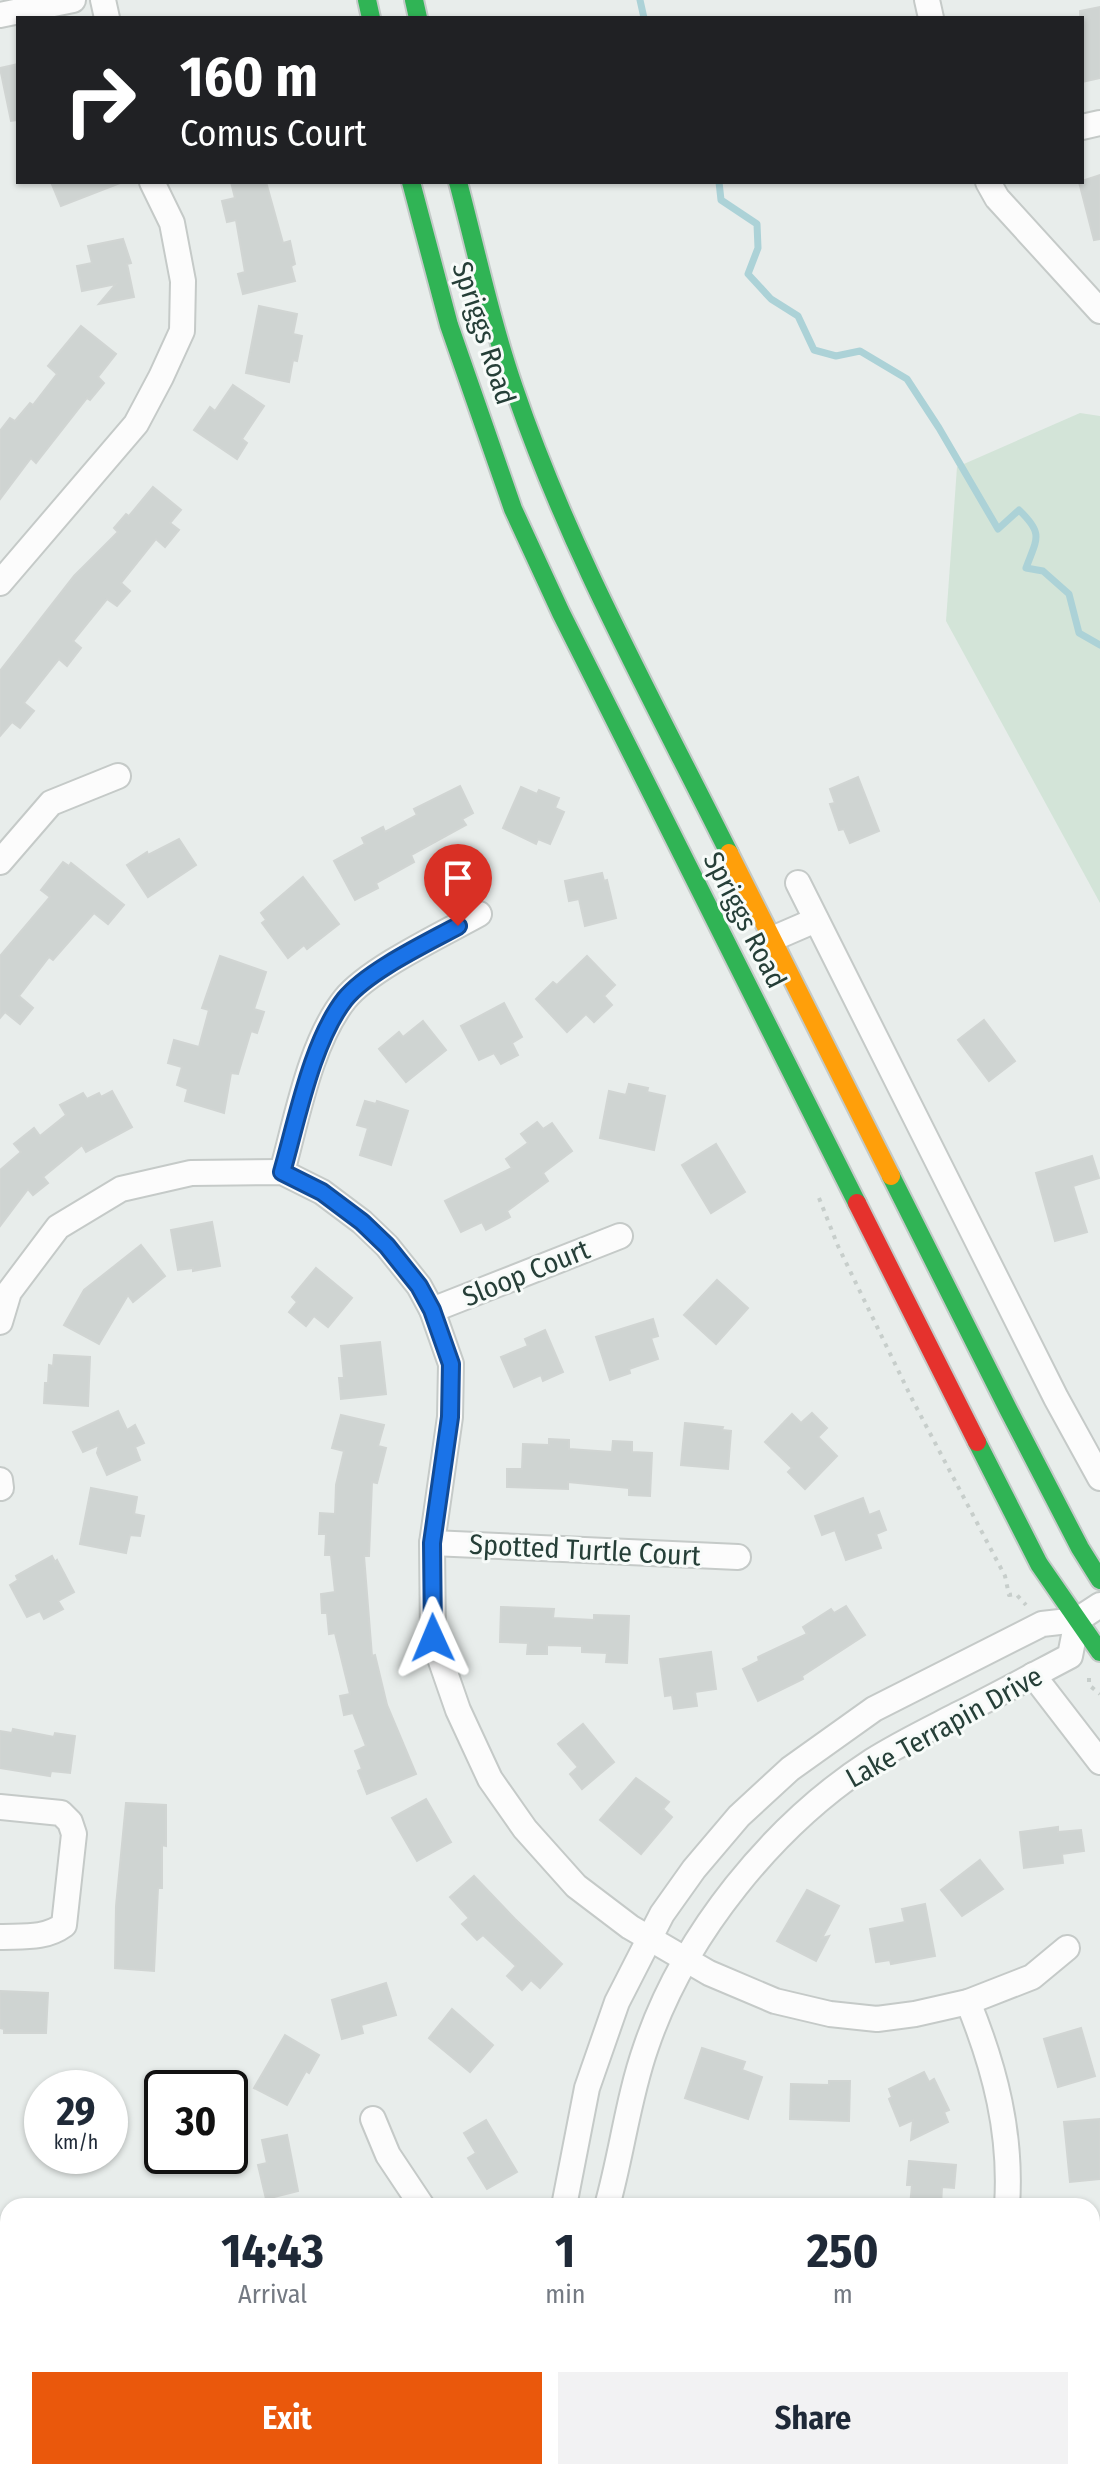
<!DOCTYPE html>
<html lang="en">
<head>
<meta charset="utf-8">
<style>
	body { margin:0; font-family:"Fira Sans Condensed",sans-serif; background:#f2f2f3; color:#1f2937; height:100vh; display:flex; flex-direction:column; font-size:30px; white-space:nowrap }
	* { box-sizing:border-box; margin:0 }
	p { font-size:26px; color:#747a83 }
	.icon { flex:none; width:44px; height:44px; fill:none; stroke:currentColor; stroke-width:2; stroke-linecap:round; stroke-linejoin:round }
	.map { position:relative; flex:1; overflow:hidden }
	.panel { position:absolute; left:0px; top:2198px; width:1100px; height:282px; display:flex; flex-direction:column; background:#fff; border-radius:24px 24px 0 0; box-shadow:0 2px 6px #0004 }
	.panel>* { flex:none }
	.hud { position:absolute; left:16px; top:16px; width:1068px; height:168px; border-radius:0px; box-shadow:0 2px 6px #0004; background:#202124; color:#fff; overflow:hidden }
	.speed { position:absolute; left:24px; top:2070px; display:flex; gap:16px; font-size:40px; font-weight:700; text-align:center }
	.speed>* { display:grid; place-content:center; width:104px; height:104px; border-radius:50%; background:#fff; box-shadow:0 2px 6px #0004; line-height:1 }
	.speed small { font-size:20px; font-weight:400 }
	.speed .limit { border:4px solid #111; border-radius:12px; background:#fff; color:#111 }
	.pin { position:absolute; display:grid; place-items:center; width:68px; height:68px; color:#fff; margin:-82px -34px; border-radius:50% 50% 50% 0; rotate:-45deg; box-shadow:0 0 8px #0007 }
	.pin .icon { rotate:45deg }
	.me { position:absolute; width:88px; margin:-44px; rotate:359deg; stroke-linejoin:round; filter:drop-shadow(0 0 6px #0008) }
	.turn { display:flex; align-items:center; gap:28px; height:168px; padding:0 32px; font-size:36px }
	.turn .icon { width:104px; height:104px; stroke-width:2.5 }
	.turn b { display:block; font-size:56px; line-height:68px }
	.eta { display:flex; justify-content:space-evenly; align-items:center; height:136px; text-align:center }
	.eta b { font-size:48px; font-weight:700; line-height:56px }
	.action { display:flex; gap:16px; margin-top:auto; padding:16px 32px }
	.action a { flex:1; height:92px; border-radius:0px; background:#ea580c; color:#fff; font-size:32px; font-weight:700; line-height:92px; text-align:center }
	.action a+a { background:#f2f2f3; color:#1f2937 }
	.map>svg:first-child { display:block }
	.green { fill:#d3e4d8 }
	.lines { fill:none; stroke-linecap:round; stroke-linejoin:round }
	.stream { stroke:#acd2d7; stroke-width:7 }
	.building { fill:#cfd4d2; stroke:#d1d5d3; stroke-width:2 }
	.street-casing { stroke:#c5cac8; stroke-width:28 }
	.fast-casing { stroke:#c4cac8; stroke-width:22 }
	.slow-casing { stroke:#c4cac8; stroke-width:22 }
	.jam-casing { stroke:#c4cac8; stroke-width:22 }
	.path { stroke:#c7cecb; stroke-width:4; stroke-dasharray:4 6; stroke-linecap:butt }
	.street { stroke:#fcfcfc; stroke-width:24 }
	.fast { stroke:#30b455; stroke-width:18 }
	.slow { stroke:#ff9f0a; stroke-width:18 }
	.jam { stroke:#e5322d; stroke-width:18 }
	.route-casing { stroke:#114b97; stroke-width:20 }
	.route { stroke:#1a73e8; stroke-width:14 }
	.labels { text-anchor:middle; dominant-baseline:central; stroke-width:6; stroke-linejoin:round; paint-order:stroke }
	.street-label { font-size:28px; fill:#263f38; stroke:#f7fbf9 }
</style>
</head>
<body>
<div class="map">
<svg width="1100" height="2479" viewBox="0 0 1100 2479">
	<rect width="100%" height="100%" fill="#e8edeb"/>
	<path class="green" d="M 1080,413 L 1100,416 L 1100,903 L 946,621 L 957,467 Z"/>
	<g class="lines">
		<g class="stream">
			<path d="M 640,0 L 644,18"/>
			<path d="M 719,182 L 721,200 L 757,224 L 758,248 L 748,274 L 771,299 L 798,316 L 814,350 L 836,356 L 860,351 L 907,379 L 939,428 L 998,529 L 1019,510 C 1044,534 1037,538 1026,568 L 1043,571 L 1069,594 L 1079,633 L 1100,645"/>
		</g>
	</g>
	<g class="building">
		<path d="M 1100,7 L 1100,78 L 1082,82 L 1080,11 Z"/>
		<path d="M 18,64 L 18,120 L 11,121 L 0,68 Z"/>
		<path d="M 1100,175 L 1100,239 L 1094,240 L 1079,182 Z"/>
		<path d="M 51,182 L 120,182 L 120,183 L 61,206 Z"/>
		<path d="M 231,182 L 266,182 L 283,243 L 290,241 L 295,264 L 291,266 L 295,281 L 243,294 L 238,274 L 245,272 L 236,220 L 227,222 L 222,201 L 235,198 Z"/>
		<path d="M 123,239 L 131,263 L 127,264 L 134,297 L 99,304 L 116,284 L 82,291 L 77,266 L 92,263 L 88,246 Z"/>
		<path d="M 259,306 L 297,314 L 293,334 L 302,336 L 297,361 L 293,360 L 289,382 L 246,373 Z"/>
		<path d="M 81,326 L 116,354 L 98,377 L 104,383 L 90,400 L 87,398 L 36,463 L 31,458 L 0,499 L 0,431 L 10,418 L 15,421 L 30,403 L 33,405 L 57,374 L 48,366 Z"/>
		<path d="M 233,385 L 264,406 L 242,439 L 247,443 L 237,459 L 194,430 L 210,407 L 215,411 Z"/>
		<path d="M 153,487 L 181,510 L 170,523 L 179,530 L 165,547 L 156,539 L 121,583 L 130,591 L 117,606 L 107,599 L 73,641 L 81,648 L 67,666 L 59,659 L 24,703 L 34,711 L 20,728 L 12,722 L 0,736 L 0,671 L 74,576 L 118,532 L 114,528 L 126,514 L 129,516 Z"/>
		<path d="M 858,777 L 879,831 L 850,843 L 844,829 L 839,830 L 830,804 L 835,803 L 830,789 Z"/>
		<path d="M 460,786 L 473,813 L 462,819 L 466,825 L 411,855 L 414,862 L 376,883 L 378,888 L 355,900 L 334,861 L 365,844 L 362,838 L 383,827 L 385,832 L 417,815 L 414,809 Z"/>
		<path d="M 521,787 L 537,794 L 539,790 L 559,798 L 555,808 L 564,812 L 550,844 L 538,839 L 536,844 L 503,828 Z"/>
		<path d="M 179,839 L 196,865 L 148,897 L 127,865 L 147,852 L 148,855 Z"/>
		<path d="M 63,862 L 69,866 L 71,863 L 124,905 L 108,924 L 94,913 L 53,960 L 49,957 L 19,996 L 33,1008 L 20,1024 L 5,1012 L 0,1018 L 0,956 L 50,897 L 41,890 Z"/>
		<path d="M 602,873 L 604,881 L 607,880 L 616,918 L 585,926 L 579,899 L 569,901 L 565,881 Z"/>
		<path d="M 303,877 L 339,924 L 307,949 L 304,945 L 288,958 L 262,923 L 266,920 L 261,913 Z"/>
		<path d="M 220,956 L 266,972 L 254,1009 L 264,1012 L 257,1033 L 251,1031 L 238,1074 L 231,1073 L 224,1113 L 185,1101 L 188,1089 L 177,1085 L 182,1067 L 168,1063 L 174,1040 L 199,1047 L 209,1010 L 202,1008 Z"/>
		<path d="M 587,956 L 615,985 L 604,996 L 612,1005 L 594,1022 L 586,1014 L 567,1032 L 536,999 L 553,982 L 557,985 Z"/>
		<path d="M 504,1003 L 522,1037 L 512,1043 L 518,1055 L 501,1064 L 494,1053 L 479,1060 L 461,1026 Z"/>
		<path d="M 984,1020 L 1015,1061 L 989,1081 L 958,1040 Z"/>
		<path d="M 423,1021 L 446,1050 L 406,1082 L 379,1049 L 399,1032 L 403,1037 Z"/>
		<path d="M 629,1084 L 648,1088 L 647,1092 L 665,1096 L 654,1150 L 600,1138 L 609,1091 L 626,1095 Z"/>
		<path d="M 112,1091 L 132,1127 L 86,1152 L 82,1145 L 43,1177 L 48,1183 L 33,1195 L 28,1189 L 0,1226 L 0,1170 L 21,1152 L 14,1144 L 34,1128 L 40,1136 L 66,1115 L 60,1105 L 83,1093 L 87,1099 L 99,1093 L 101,1097 Z"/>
		<path d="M 365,1101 L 376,1104 L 377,1101 L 408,1111 L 391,1165 L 360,1155 L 368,1128 L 357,1125 Z"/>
		<path d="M 537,1122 L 543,1129 L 552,1123 L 572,1151 L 543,1173 L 548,1181 L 507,1211 L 510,1217 L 486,1230 L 482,1222 L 461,1232 L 445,1201 L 512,1168 L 506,1159 L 528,1143 L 521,1134 Z"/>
		<path d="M 716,1144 L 745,1192 L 711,1213 L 682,1165 Z"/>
		<path d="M 1092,1156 L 1099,1178 L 1073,1186 L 1087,1232 L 1055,1241 L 1036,1173 Z"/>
		<path d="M 212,1222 L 220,1266 L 193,1271 L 193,1268 L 178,1270 L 171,1230 Z"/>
		<path d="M 141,1245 L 165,1276 L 133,1302 L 128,1295 L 99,1344 L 64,1325 L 84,1290 Z"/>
		<path d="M 316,1268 L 352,1298 L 328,1327 L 314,1316 L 306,1326 L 289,1312 L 297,1302 L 292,1297 Z"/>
		<path d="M 717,1280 L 748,1308 L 716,1344 L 684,1315 Z"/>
		<path d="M 653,1319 L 658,1336 L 651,1338 L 658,1359 L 629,1369 L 630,1373 L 610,1380 L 596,1337 Z"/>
		<path d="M 545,1330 L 563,1372 L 543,1381 L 541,1375 L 514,1387 L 501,1357 L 528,1346 L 525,1339 Z"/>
		<path d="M 380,1342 L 386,1394 L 341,1399 L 339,1378 L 344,1378 L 341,1346 Z"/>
		<path d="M 54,1355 L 90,1357 L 88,1406 L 44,1403 L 45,1383 L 48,1383 L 49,1365 L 53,1366 Z"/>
		<path d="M 118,1411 L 127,1430 L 135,1425 L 144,1443 L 135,1447 L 140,1460 L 107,1475 L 97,1453 L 99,1445 L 83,1452 L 73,1432 Z"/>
		<path d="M 812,1413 L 827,1428 L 818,1437 L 837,1456 L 805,1489 L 788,1472 L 792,1468 L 765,1442 L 792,1414 L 801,1423 Z"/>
		<path d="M 341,1415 L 384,1425 L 378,1446 L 386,1448 L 377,1483 L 372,1482 L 369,1556 L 364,1556 L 372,1656 L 375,1655 L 387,1705 L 416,1774 L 367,1794 L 358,1771 L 362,1769 L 355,1751 L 366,1746 L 353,1713 L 344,1715 L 340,1696 L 350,1694 L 335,1633 L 329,1634 L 327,1613 L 322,1613 L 321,1594 L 335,1592 L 331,1555 L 325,1555 L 326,1534 L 319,1534 L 320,1513 L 335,1514 L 336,1485 L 344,1451 L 332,1448 Z"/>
		<path d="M 685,1423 L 723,1427 L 722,1430 L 731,1431 L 728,1469 L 681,1465 Z"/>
		<path d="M 549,1439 L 569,1440 L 569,1449 L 612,1452 L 613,1441 L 632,1442 L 632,1452 L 652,1453 L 650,1496 L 629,1495 L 629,1488 L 568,1482 L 568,1489 L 507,1487 L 507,1469 L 522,1469 L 523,1444 L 549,1445 Z"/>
		<path d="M 91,1488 L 137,1497 L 134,1514 L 144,1516 L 140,1536 L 130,1535 L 126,1553 L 80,1544 Z"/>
		<path d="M 863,1498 L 869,1515 L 879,1511 L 886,1530 L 876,1534 L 881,1548 L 846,1560 L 835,1530 L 822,1535 L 815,1516 Z"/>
		<path d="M 52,1556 L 55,1562 L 57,1560 L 74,1592 L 58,1601 L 63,1609 L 44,1619 L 40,1611 L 27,1617 L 10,1585 L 18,1580 L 16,1576 Z"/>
		<path d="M 846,1606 L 865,1635 L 802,1676 L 803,1679 L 758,1701 L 743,1669 L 759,1661 L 758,1657 L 807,1634 L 803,1627 L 831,1609 L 834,1613 Z"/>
		<path d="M 501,1607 L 554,1609 L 553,1618 L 594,1620 L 594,1615 L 629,1616 L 627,1663 L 606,1662 L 607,1653 L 582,1652 L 582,1646 L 547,1645 L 547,1654 L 527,1654 L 528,1643 L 500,1642 Z"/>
		<path d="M 711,1652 L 716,1689 L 695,1692 L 697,1706 L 674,1709 L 672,1695 L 665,1696 L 660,1659 Z"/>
		<path d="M 583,1724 L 614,1762 L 582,1789 L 570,1774 L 578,1767 L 558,1744 Z"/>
		<path d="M 13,1729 L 54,1737 L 55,1733 L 75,1736 L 70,1773 L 51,1771 L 50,1776 L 0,1768 L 0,1731 L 12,1733 Z"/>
		<path d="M 636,1778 L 669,1802 L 663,1809 L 672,1817 L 641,1854 L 600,1820 Z"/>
		<path d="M 426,1799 L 451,1842 L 417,1861 L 392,1818 Z"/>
		<path d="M 126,1803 L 166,1805 L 166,1846 L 162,1845 L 162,1888 L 158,1888 L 154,1971 L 115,1968 L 116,1906 Z"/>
		<path d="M 1058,1827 L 1058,1832 L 1081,1830 L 1084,1851 L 1062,1854 L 1063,1863 L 1024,1868 L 1020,1832 Z"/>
		<path d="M 980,1860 L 1003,1889 L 962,1916 L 941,1890 Z"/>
		<path d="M 474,1876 L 515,1919 L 562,1964 L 540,1988 L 531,1980 L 522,1990 L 507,1976 L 516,1966 L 483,1935 L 477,1940 L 462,1924 L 469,1918 L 450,1897 Z"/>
		<path d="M 807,1890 L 839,1906 L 822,1938 L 829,1936 L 816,1961 L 777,1941 Z"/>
		<path d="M 925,1904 L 935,1956 L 891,1964 L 890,1960 L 876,1962 L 870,1929 L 905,1922 L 902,1909 Z"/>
		<path d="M 386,1983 L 396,2015 L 361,2025 L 363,2033 L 342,2039 L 332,2000 Z"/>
		<path d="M 0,1991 L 48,1993 L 46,2033 L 4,2033 L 4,2029 L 0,2028 Z"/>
		<path d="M 452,2009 L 493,2045 L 470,2072 L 429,2038 Z"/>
		<path d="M 1081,2028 L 1095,2076 L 1058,2087 L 1044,2039 Z"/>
		<path d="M 285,2035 L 319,2055 L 309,2073 L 306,2071 L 287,2105 L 254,2088 Z"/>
		<path d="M 702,2048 L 745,2062 L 742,2070 L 762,2077 L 748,2119 L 685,2098 Z"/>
		<path d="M 924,2072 L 929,2082 L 934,2079 L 949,2110 L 944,2112 L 948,2122 L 911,2140 L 913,2120 L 900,2126 L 889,2099 L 892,2097 L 889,2089 Z"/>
		<path d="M 829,2081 L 850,2081 L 849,2121 L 790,2119 L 791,2084 L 829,2085 Z"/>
		<path d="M 1100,2119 L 1100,2179 L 1070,2182 L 1064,2122 Z"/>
		<path d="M 486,2120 L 517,2172 L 487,2189 L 468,2158 L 476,2153 L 464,2133 Z"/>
		<path d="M 287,2135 L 298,2191 L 266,2199 L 258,2165 L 267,2163 L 262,2140 Z"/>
		<path d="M 909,2161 L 956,2165 L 954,2188 L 942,2187 L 941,2206 L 910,2206 L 912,2185 L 907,2185 Z"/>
	</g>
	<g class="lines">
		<g class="street-casing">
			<g id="street">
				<path d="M 103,0 L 107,18"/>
				<path d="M 927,0 L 931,18"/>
				<path d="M 0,15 L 73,0"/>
				<path d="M 1082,127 L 1100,123"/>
				<path d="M 988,182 L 997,198 L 1100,311"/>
				<path d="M 0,583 L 136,424 L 161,377 L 182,331 L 183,281 L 172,223 L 152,182"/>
				<path d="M 0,862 L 51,803 L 118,776"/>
				<path d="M 798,883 L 1056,1398 L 1100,1478"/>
				<path d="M 772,939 L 816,920"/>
				<path d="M 282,1172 C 297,1118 310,1043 345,999 C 369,969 443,934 479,914"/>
				<path d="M 432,1310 L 620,1236"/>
				<path d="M 0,1322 L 9,1292 L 58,1227 L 121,1189 L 191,1173 L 282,1172 L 322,1192 L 362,1222 L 387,1246 L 419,1286 L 432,1310 L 451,1364 L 450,1417 L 432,1543 L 433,1638 L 458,1710 L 490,1779 L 525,1829 L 576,1886 L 630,1927 L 709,1973 L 775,2001 L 830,2014 L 877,2019 L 915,2014 L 968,2002 L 1032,1977 L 1067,1948"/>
				<path d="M 0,1480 L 1,1488"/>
				<path d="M 432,1543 L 738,1557"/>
				<path d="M 1033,1675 L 1100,1762"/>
				<path d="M 0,1807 L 61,1813 L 70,1822 L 74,1834 L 64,1925 C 45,1939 23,1936 0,1937"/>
				<path d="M 968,2002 C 995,2068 1012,2134 1007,2206"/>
				<path d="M 373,2119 L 388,2155 L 422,2206"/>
				<path d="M 564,2206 L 587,2088 L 617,2002 L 662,1914 L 694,1869 L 739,1816 L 790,1769 L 874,1709 L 1042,1624 L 1077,1620 L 1100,1605"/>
				<path d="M 607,2206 C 622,2153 628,2098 646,2047 C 684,1935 773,1825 872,1761 C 899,1744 928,1730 957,1715 C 995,1696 1032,1676 1070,1656 L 1077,1620"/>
				<path d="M 0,2374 L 8,2373"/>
				<path d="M 0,2460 L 8,2459"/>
				<path d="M 1092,2467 L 1100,2458"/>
				<path d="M 749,2472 L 754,2479"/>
				<path d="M 359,2479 L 369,2472"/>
				<path d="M 425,2479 L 434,2472"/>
				<path d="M 786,2479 L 795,2472"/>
			</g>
		</g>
		<g class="fast-casing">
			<g id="fast">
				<path d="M 367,0 L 371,18"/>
				<path d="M 414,0 L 418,18"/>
				<path d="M 411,182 L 449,325 L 513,509 L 561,613 L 857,1203"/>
				<path d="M 458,182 C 476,250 491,321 514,388 C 569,550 653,700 729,853"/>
				<path d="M 891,1176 L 1008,1409 L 1080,1548 L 1100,1580"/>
				<path d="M 977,1442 L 1039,1564 L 1100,1652"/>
			</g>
		</g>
		<g class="slow-casing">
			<path id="slow" d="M 729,853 L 891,1176"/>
		</g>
		<g class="jam-casing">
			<path id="jam" d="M 857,1203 L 977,1442"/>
		</g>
		<g class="path">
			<path d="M 819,1198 L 838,1246 L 912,1399 L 1005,1576 L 1009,1595 L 1016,1594 L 1026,1605"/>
			<path d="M 1089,1678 L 1089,1685 L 1100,1694"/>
		</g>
		<use href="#street" class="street"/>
		<use href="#fast" class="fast"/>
		<use href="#slow" class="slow"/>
		<use href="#jam" class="jam"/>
	</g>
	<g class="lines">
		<g class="route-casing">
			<path id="route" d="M 433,1638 L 432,1543 L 450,1417 L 451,1364 L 432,1310 L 419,1286 L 387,1246 L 362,1222 L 322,1192 L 282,1172 C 297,1120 312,1041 345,999 C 368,971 425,944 458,926"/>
		</g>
		<use href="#route" class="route"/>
	</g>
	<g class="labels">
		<g class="street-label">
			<text transform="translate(484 333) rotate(72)">Spriggs Road</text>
			<text transform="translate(745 920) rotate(63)">Spriggs Road</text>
			<text transform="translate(526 1273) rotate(-22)">Sloop Court</text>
			<text transform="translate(585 1550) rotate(3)">Spotted Turtle Court</text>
			<text transform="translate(944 1727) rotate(-29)">Lake Terrapin Drive</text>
		</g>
	</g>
</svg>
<div class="speed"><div>29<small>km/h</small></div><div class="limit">30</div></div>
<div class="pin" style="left:458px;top:926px;background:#d93025"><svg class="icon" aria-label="arrive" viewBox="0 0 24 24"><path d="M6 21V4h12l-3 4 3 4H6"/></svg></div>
<svg class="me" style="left:433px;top:1638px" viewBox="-20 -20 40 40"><path d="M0-17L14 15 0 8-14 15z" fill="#1a73e8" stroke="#fff" stroke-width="4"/></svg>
<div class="hud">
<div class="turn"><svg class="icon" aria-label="right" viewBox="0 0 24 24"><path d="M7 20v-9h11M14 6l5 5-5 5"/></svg><div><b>160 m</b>Comus Court</div></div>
</div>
<section class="panel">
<div class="eta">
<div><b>14:43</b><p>Arrival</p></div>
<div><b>1</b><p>min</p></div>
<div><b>250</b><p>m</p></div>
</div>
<div class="action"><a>Exit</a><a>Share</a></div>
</section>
</div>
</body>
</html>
